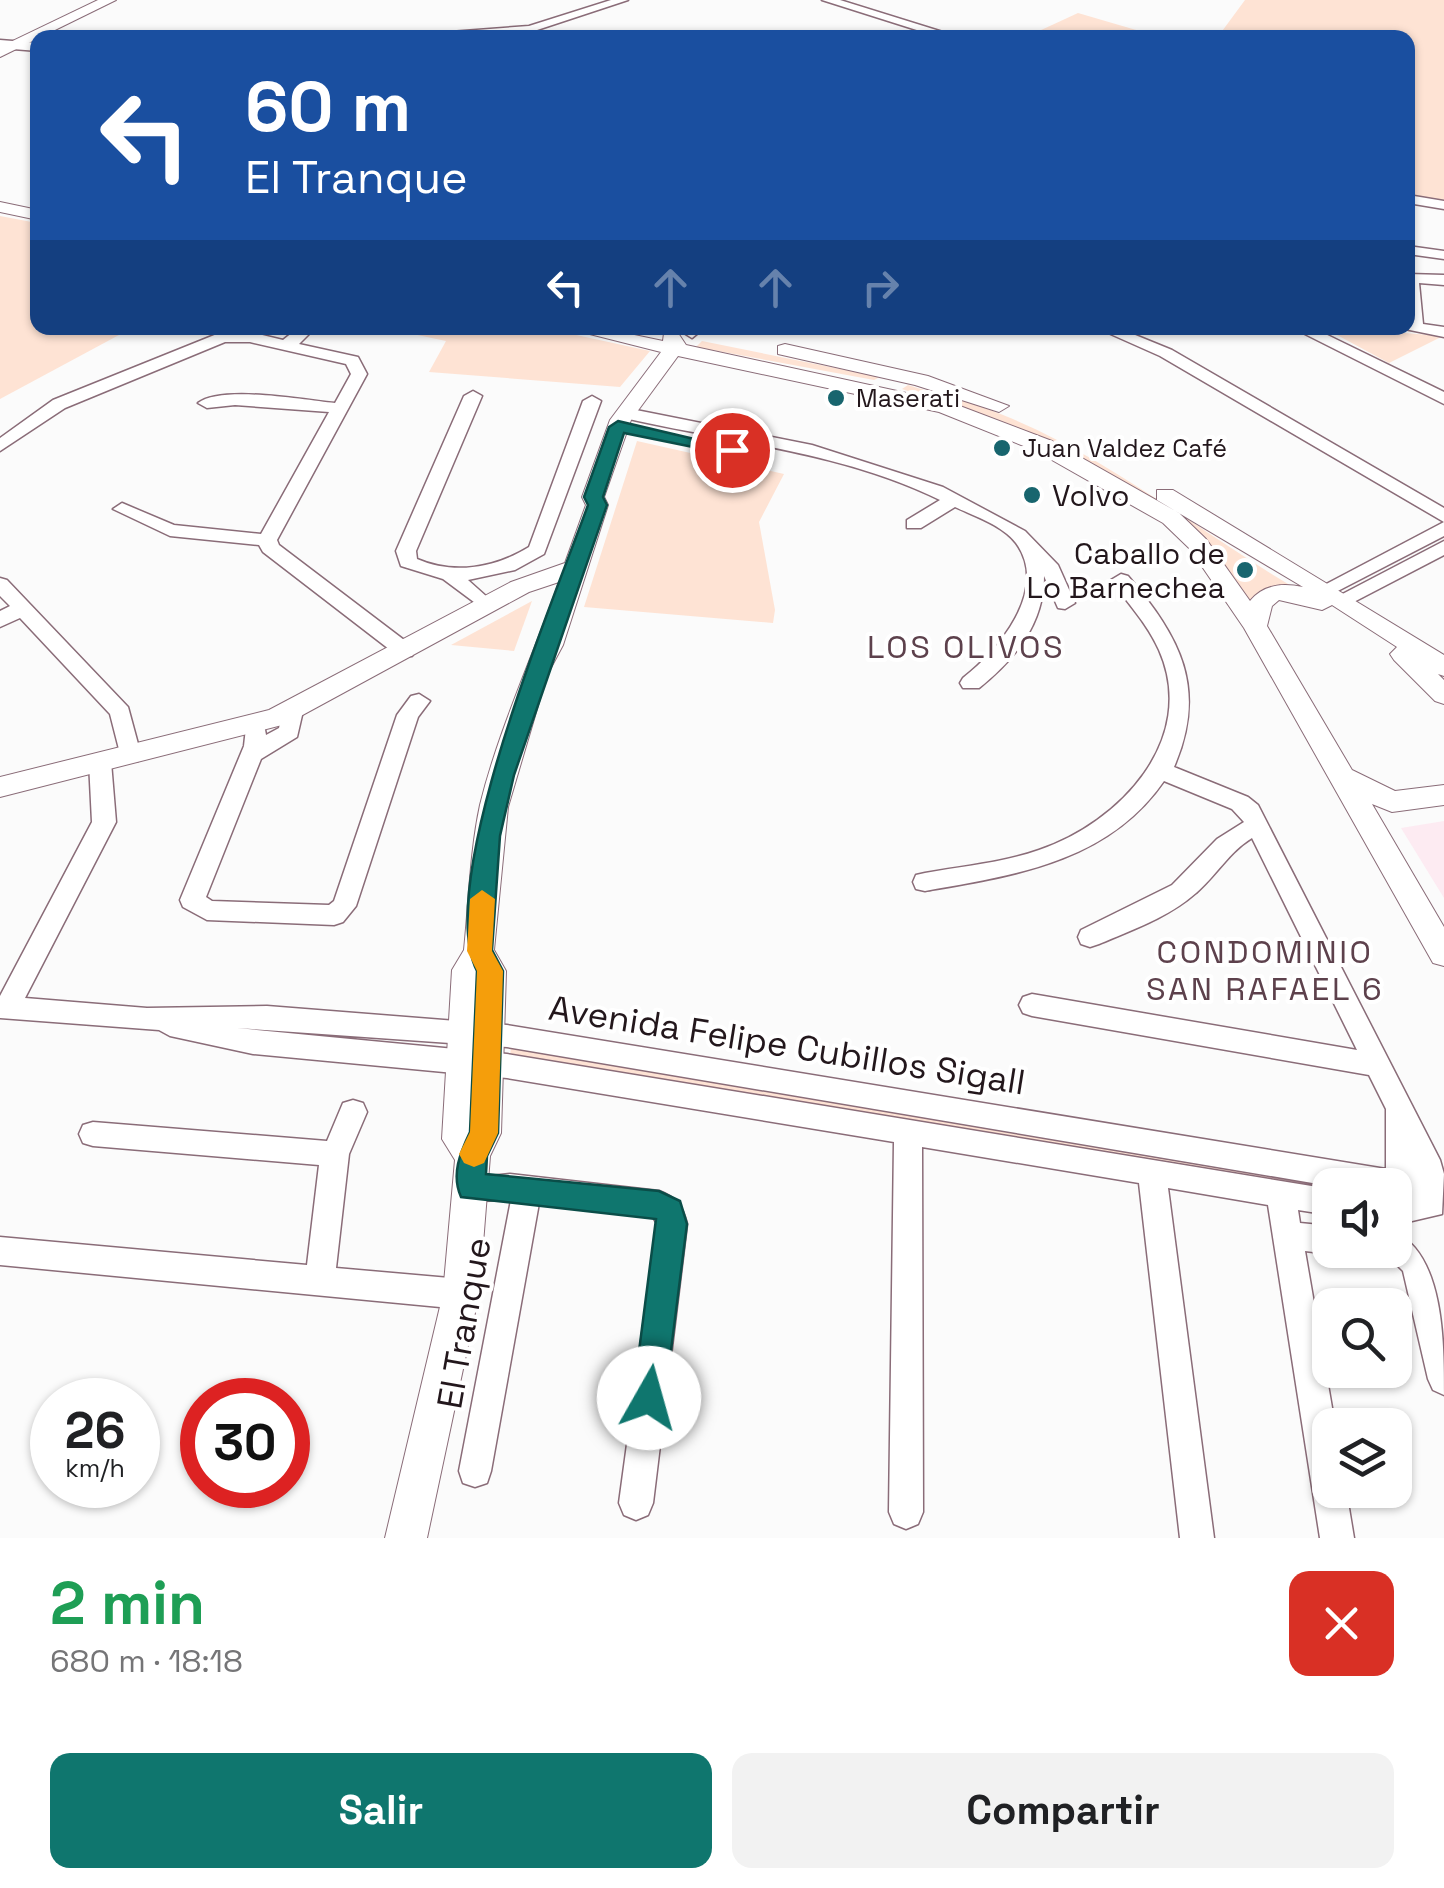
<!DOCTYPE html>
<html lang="es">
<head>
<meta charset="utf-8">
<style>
	body { margin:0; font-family:"Space Grotesk",sans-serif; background:#f2f2f2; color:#202124; height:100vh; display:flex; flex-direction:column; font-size:38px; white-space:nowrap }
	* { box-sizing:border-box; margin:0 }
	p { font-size:32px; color:#757577 }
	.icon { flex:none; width:55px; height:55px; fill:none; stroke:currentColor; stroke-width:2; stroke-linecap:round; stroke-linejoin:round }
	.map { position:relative; height:1538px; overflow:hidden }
	.details { display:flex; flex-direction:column; background:#fff; flex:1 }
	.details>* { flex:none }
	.banner { position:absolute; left:30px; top:30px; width:1385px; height:305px; border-radius:20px; box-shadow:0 2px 8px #0004; background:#1a4fa0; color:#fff; overflow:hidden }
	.controls { position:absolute; left:1312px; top:1168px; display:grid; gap:20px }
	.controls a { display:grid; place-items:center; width:100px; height:100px; border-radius:20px; background:#fff; box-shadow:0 2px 8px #0004; font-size:50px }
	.speed { position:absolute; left:30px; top:1378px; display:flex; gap:20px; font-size:50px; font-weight:700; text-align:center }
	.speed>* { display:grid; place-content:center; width:130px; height:130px; border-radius:50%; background:#fff; box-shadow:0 2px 8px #0004; line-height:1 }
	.speed small { font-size:25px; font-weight:400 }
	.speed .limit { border:15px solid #d22; background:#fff; color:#111 }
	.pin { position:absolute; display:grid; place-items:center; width:85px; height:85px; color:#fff; margin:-42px; border:5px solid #fff; border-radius:50%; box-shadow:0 2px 10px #0007 }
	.me { position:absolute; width:110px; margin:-55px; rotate:7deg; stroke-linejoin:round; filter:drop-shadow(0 0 8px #0008) }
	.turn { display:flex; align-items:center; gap:35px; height:210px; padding:0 50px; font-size:45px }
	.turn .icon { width:130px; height:130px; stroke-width:2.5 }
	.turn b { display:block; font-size:70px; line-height:85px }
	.lanes { display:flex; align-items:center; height:95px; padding:0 50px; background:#0003; justify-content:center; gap:50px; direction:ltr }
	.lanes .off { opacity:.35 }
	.round { display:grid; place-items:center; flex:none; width:105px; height:105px; border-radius:20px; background:#f2f2f2 }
	.summary { display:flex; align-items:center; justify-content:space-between; height:170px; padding:0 50px }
	h1 { font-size:60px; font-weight:800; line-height:75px; color:#1e9e55 }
	.button { display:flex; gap:20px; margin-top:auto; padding:20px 50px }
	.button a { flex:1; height:115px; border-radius:20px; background:#0f766e; color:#fff; font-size:40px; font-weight:800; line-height:115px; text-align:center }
	.button a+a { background:#f2f2f2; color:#202124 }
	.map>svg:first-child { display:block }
	.built { fill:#fdebf2 }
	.green { fill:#fee3d4 }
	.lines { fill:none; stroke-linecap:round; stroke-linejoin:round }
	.minor-casing { stroke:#8a6c78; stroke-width:3 }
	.major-casing { stroke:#8a6c78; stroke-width:2 }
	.minor { fill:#fff; fill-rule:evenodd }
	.major { fill:#fff; fill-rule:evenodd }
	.route { fill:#0f766e; stroke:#0a4d48; stroke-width:2.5 }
	.slow { fill:#f59e0b }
	.poi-dot { fill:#18656e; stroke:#fff; stroke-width:4 }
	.labels { text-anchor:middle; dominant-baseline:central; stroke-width:8; stroke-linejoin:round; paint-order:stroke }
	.far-poi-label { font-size:25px; fill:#23171c; stroke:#fff; text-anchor:start }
	.poi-label { font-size:30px; fill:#23171c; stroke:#fff; text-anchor:start }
	.neighbourhood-label { font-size:32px; letter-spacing:2.5px; fill:#5d414c; stroke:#fff }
	.near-street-label { font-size:35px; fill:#23171c; stroke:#fff }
</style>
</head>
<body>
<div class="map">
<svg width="1444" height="1538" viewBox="0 0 1444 1538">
	<rect width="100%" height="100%" fill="#fbfbfb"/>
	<path class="built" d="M 1444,821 L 1444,898 L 1401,828 Z"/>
	<g class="green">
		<path d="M 1245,0 L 1444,0 L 1444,204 L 1408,199 L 1408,38 L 1217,38 Z"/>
		<path d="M 1078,13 L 1160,37 L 1026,37 Z"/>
		<path d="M 0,216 L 37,223 L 38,328 L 132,328 L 0,399 Z"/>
		<path d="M 384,328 L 544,328 L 650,351 L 620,387 L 429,372 L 446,341 Z"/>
		<path d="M 1340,328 L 1443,336 L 1389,363 L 1337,335 Z"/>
		<path d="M 702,341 L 880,377 L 874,380 L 696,347 Z"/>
		<path d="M 908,385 C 940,395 973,402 1003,415 C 1108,457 1197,530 1293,587 L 1251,602 L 1199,531 L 1167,508 L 1028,432 L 902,389 Z"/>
		<path d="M 637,441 L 784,474 L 759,522 L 775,610 L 773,623 L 584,607 Z"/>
		<path d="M 532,601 L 514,651 L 451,645 Z"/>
		<path d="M 511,1046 L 1330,1185 L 1330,1193 L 510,1057 Z"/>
	</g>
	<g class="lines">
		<g class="minor-casing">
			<g id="minor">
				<path d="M 611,0 L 628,0 L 531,32 L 495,38 L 370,38 L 529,26 Z"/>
				<path d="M 822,0 L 840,0 L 962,38 L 942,38 Z"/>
				<path d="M 0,40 L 38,43 L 38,51 L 0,48 Z"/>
				<path d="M 1408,195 L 1444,201 L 1444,209 L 1408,203 Z"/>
				<path d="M 1408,246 L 1444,251 L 1444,259 L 1408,254 Z"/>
				<path d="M 1408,274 L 1444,275 L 1444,285 L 1419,283 L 1423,324 L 1444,327 L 1444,337 L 1400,328 L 1408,328 Z"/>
				<path d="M 298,328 L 315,328 L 299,344 L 358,357 L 367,374 L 277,540 L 279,545 L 412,646 L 415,651 L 412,656 L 398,656 L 263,552 L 259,545 L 170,536 L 113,509 L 122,503 L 174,525 L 261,534 L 329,412 L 235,405 L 207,408 L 198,403 C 222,385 303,400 335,403 L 351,374 L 346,364 L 250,342 L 225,342 L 65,408 L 0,451 L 0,438 L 53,400 L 217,334 L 250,332 L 283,340 Z"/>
				<path d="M 688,328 L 704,328 L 692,338 L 684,333 Z"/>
				<path d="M 1097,328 L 1118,328 L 1172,350 L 1444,508 L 1444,522 L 1160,356 Z"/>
				<path d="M 1293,328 L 1313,328 L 1444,392 L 1444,404 Z"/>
				<path d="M 473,391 L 482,396 L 416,551 L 417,559 C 454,575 495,568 529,547 L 583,401 L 592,396 L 601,401 L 544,554 L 515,570 L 468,580 L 496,605 L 486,611 L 443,579 L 401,566 L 396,551 L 464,396 Z"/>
				<path d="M 626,408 L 812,445 L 943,487 L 1025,531 L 1058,565 L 1075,603 L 1065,609 L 1058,608 L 1044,576 C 1044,624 1015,659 979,688 L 963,688 L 960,683 L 963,678 C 998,651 1050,590 1016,543 C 1002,525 974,516 955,507 L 921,528 L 907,528 L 907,520 L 940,500 C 840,451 727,442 620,417 L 617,413 Z"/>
				<path d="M 1444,522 L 1444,536 L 1330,595 L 1316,595 L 1313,591 Z"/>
				<path d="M 1444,541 L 1444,555 L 1348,605 L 1334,605 L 1331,600 Z"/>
				<path d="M 1121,574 L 1128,576 C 1180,637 1208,688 1174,767 L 1248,797 L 1258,805 L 1440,1160 L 1444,1174 L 1442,1214 L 1395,1225 L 1395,1199 L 1400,1198 L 1395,1197 L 1395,1185 L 1330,1186 L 507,1047 L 237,1028 L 507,1054 L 1330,1189 L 1330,1215 L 1298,1210 L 1300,1223 L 1330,1226 L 1330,1250 L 1340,1250 L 1330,1254 L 1305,1251 L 1335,1425 L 1330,1425 L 1330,1490 L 1346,1490 L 1354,1538 L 1320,1538 L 1268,1205 L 1168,1188 L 1214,1538 L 1180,1538 L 1139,1183 L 922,1147 L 923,1512 L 918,1524 L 906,1529 L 894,1524 L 889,1512 L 894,1142 L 507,1078 L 253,1054 L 170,1036 L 159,1030 L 0,1018 L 0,996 L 92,822 L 89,762 L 100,754 L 111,762 L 116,822 L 25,998 L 147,1008 L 267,1006 L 507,1025 L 1386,1169 L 1386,1109 L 1369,1075 L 1032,1016 L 1023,1013 L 1019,1005 L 1023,997 L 1032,994 L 1357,1050 L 1252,838 C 1229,852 1216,876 1196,893 C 1169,917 1132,930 1099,944 L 1090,947 L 1081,944 L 1078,937 L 1081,930 L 1172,885 L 1217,839 L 1244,822 L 1232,809 L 1164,781 C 1108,862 1016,875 925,891 L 916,889 L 913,882 L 916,875 L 925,873 C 963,866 1002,863 1039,850 C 1119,823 1199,740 1159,650 C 1147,623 1128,604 1111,580 Z"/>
				<path d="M 0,578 L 7,580 L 128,707 L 141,755 L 138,761 L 122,761 L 110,714 L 20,618 L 0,627 L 0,611 L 10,606 L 0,596 Z"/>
				<path d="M 419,694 L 430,701 L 418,717 L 356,906 L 343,922 L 334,925 L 207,920 L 183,907 L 180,900 L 244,746 L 247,719 L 263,719 L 266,735 L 279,728 L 284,706 L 292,704 L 303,711 L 297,737 L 261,759 L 206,897 L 212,901 L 329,905 L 334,901 L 397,715 L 411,696 Z"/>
				<path d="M 353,1100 L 363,1103 L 367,1112 L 349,1154 L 336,1268 L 461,1279 L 472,1284 L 476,1294 L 472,1304 L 461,1309 L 0,1265 L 0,1237 L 307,1265 L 319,1165 L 93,1146 L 83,1143 L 79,1134 L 83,1125 L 93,1122 L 327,1141 L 343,1103 Z"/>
				<path d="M 510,1174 L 659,1191 C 677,1198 682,1205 687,1224 L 653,1503 L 648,1515 L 636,1520 L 624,1515 L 619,1503 L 657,1224 L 653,1217 L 539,1203 L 491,1471 L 487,1483 L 475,1487 L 463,1483 L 459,1471 L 511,1200 L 472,1201 L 462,1197 L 458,1188 L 462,1179 Z"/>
				<path d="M 1395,1232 C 1444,1256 1444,1342 1444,1395 L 1433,1390 L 1428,1379 L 1403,1271 L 1382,1250 L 1395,1250 Z"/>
			</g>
		</g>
		<g class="major-casing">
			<g id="major">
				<path d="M 98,0 L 116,0 L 0,57 L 0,47 Z"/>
				<path d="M 0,202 L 38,210 L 38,220 L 0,212 Z"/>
				<path d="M 566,328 L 601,328 L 663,341 L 664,333 L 678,333 L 686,345 L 952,403 L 1052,441 L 1179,513 L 1206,539 L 1250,601 C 1264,584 1283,583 1303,587 L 1157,500 L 1157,490 L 1173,490 L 1444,655 L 1444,676 L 1438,674 L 1444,680 L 1444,704 L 1435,701 L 1394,660 L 1390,654 L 1397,647 L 1332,605 L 1322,610 L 1279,600 L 1272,606 L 1267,626 L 1352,770 L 1395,791 L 1444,785 L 1444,805 L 1392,812 L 1372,804 L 1444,927 L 1444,966 L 1433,963 L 1244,628 L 1190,549 L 1163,523 L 1036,451 L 939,412 L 678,356 L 631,420 L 604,497 L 608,505 L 563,645 L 547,675 L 508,807 L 494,950 L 506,971 L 501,1133 L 490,1156 L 479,1294 L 427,1538 L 385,1538 L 443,1294 L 455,1160 L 442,1139 L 452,970 L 464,950 C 469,902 470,851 480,805 C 499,728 533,657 559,582 L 529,592 L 286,724 L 0,797 L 0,777 L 269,710 L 511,582 L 565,563 L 586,505 L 582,497 L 610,420 L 661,352 Z"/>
				<path d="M 785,344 L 928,376 L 1009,406 L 999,412 L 915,385 L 778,354 L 778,346 Z"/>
			</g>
		</g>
		<use href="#minor" class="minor"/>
		<use href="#major" class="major"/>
	</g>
	<path class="route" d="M 618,421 L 741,450 L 732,455 L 624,433 L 603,497 L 607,505 L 514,775 L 500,836 L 492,950 L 503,971 L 498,1133 L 487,1156 L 486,1174 L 659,1191 L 680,1201 L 687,1224 L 665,1398 L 661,1410 L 649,1415 L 638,1410 L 633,1398 L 656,1219 L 461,1197 C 451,1175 460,1153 470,1132 L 477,971 C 433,884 554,600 588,505 L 584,497 L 609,427 Z"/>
	<path class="slow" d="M 482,890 L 495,899 L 492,951 L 503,971 L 498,1133 L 484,1163 L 474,1167 L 464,1163 L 459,1154 L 470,1132 L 477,971 L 467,951 L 470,899 Z"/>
	<g class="poi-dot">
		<circle cx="836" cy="398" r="10"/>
		<circle cx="1002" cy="448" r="10"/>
		<circle cx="1032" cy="495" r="10"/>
		<circle cx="1245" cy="570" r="10"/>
	</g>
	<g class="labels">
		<g class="far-poi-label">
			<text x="856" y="398">Maserati</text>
			<text x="1022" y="448">Juan Valdez Café</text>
		</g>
		<g class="poi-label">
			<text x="1052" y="495">Volvo</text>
			<text x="1225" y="553" text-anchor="end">Caballo de<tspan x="1225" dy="34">Lo Barnechea</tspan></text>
		</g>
		<g class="neighbourhood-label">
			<text x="966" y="647">LOS OLIVOS</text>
			<text x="1265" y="952">CONDOMINIO<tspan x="1265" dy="37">SAN RAFAEL 6</tspan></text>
		</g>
		<g class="near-street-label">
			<text transform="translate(787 1045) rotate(9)">Avenida Felipe Cubillos Sigall</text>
			<text transform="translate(464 1323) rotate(-80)">El Tranque</text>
		</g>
	</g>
</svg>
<div class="controls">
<a><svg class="icon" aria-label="sound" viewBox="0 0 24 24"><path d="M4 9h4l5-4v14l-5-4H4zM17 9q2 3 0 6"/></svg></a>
<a><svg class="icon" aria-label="search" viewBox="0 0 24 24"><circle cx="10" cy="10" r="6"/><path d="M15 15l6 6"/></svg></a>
<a><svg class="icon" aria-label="layers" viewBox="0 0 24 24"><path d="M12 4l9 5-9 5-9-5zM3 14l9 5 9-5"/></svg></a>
</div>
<div class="speed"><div>26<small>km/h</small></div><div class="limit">30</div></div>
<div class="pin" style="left:732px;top:450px;background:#d93025"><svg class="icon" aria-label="arrive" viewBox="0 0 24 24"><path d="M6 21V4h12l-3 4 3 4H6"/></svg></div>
<svg class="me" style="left:649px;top:1398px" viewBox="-20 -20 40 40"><circle r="19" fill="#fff"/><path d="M0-13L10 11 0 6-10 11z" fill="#0f766e"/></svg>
<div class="banner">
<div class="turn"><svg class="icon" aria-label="left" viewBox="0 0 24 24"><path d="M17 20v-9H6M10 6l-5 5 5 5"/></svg><div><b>60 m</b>El Tranque</div></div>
<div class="lanes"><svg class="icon" aria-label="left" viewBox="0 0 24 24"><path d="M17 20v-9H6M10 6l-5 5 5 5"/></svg><svg class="icon off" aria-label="ahead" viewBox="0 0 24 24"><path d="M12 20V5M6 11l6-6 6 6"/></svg><svg class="icon off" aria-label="ahead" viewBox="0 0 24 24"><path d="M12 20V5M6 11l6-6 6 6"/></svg><svg class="icon off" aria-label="right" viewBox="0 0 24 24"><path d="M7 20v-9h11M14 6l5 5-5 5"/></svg></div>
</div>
</div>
<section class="details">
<div class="summary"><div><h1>2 min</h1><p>680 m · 18:18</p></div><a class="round" style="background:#d93025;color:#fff"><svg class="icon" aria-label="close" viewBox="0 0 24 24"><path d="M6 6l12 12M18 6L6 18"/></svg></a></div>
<div class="button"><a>Salir</a><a>Compartir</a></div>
</section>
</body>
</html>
